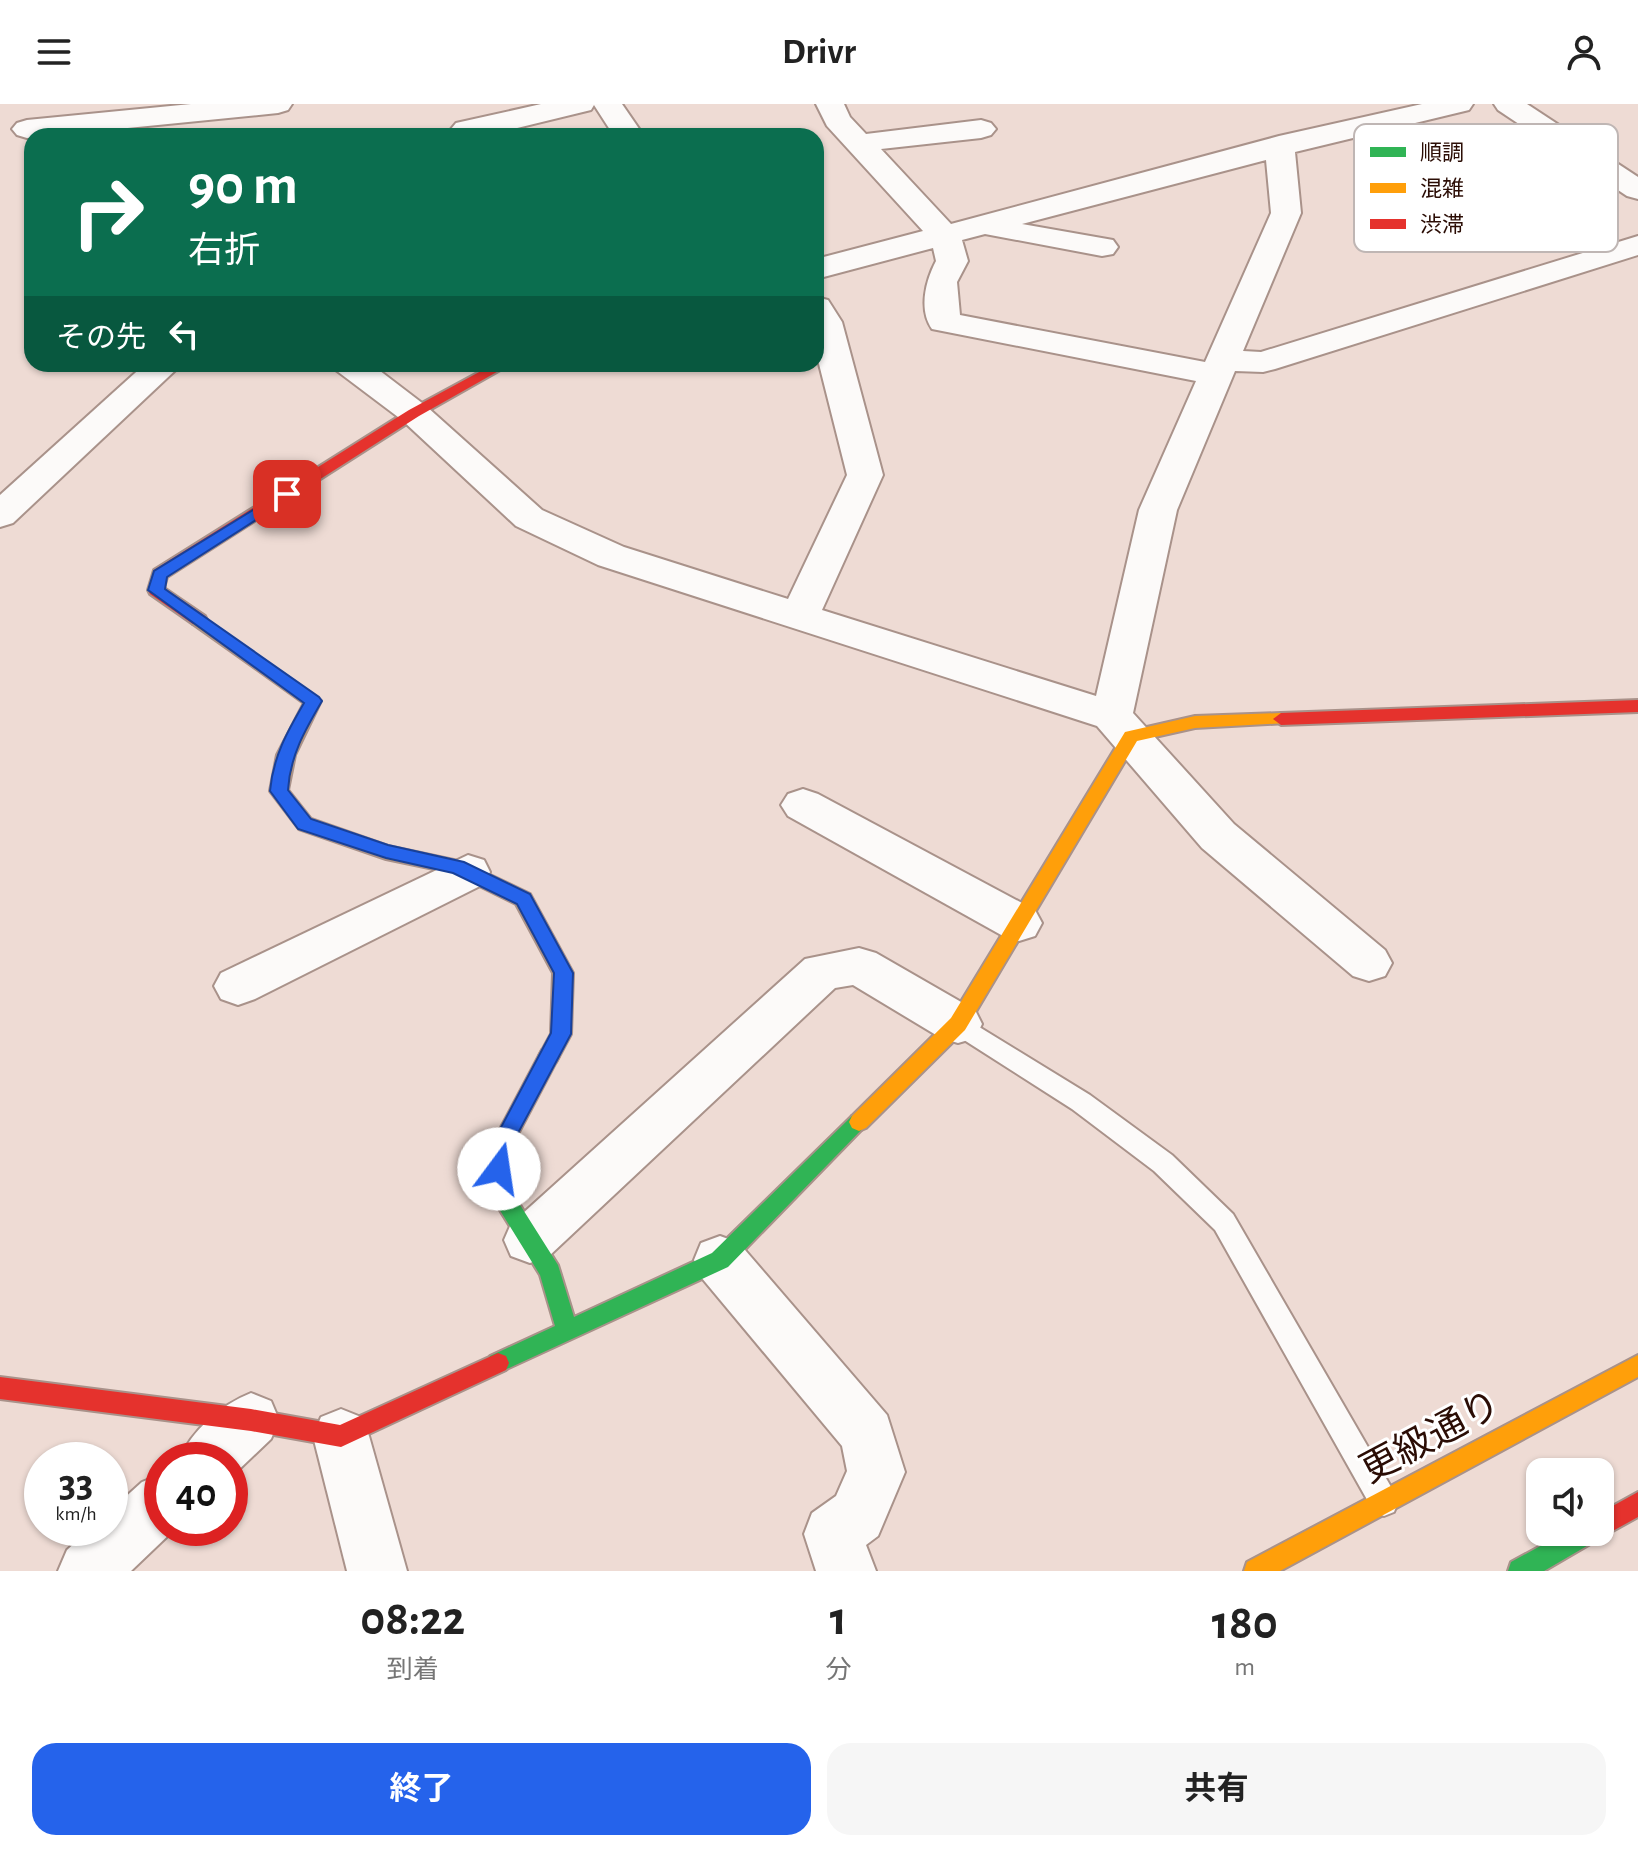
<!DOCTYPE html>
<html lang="ja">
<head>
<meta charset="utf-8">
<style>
	body { margin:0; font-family:"Alegreya Sans","Noto Sans JP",sans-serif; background:#f6f6f6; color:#222; height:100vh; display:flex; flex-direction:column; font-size:30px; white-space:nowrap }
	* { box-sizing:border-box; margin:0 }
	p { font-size:26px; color:#767676 }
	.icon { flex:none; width:44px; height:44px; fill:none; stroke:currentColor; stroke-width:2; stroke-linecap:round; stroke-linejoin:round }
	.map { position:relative; height:1467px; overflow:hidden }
	.sheet { display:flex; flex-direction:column; background:#fff; flex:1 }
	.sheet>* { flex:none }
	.banner { position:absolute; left:24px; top:24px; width:800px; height:244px; border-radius:24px; box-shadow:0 2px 6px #0004; background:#0b6e4f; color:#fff; overflow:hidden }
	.buttons { position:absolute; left:1526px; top:1354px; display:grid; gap:16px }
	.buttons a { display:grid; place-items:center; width:88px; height:88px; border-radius:16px; background:#fff; box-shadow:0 2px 6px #0004; font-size:40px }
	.speed { position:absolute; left:24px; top:1338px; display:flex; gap:16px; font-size:40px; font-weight:700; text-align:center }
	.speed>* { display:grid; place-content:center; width:104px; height:104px; border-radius:50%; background:#fff; box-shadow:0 2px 6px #0004; line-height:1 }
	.speed small { font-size:20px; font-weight:400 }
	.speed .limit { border:12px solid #d22; background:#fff; color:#111 }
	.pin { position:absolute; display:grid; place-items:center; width:68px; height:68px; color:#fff; margin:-34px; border-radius:16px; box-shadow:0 4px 12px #0006 }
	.me { position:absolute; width:88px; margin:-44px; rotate:14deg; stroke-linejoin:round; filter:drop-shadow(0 0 6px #0008) }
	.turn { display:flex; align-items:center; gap:28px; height:168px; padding:0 32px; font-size:36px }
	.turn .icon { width:104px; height:104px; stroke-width:2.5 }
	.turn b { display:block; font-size:56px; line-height:68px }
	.then { display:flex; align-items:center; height:76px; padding:0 32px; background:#0003; gap:16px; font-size:30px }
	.eta { display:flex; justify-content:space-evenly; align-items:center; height:136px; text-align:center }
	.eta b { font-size:48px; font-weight:700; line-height:56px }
	.cta { display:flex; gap:16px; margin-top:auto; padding:16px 32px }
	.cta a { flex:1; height:92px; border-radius:24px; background:#2563eb; color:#fff; font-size:32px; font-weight:700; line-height:92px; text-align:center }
	.cta a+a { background:#f6f6f6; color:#222 }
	header { display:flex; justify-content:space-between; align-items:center; height:104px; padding:0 32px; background:#fff; font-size:36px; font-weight:700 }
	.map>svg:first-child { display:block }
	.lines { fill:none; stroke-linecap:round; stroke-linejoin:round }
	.lane-casing { stroke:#a9928a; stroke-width:4 }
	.street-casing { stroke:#a9928a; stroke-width:4 }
	.fast-casing { stroke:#a9928a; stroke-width:4 }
	.slow-casing { stroke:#a9928a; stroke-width:4 }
	.jam-casing { stroke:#a9928a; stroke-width:4 }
	.lane { fill:#fcfaf9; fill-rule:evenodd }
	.street { fill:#fcfaf9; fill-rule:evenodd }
	.fast { fill:#30b455; fill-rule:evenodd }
	.slow { fill:#ff9f0a; fill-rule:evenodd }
	.jam { fill:#e5322d; fill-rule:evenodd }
	.route { fill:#2563eb; stroke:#184099; stroke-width:2 }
	.labels { text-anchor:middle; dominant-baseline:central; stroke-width:6; stroke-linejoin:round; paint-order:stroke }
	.near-street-label { font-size:38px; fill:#2b0d05; stroke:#fff }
	.key { fill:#fff; stroke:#bfb6b4; stroke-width:2 }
	.key-label { font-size:22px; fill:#2b0d05 }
</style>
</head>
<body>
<header><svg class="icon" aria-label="menu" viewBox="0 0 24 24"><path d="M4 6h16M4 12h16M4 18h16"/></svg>Drivr<svg class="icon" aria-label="person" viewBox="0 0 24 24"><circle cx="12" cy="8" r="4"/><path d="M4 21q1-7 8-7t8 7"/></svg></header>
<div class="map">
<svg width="1638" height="1467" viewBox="0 0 1638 1467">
	<rect width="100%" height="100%" fill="#eedbd4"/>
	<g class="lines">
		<g class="lane-casing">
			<path id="lane" d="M 958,910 L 1090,991 L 1172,1051 L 1233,1110 L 1394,1388 L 1398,1398 L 1394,1408 L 1384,1412 L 1374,1408 L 1215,1126 L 1154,1067 L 1072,1005 L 950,927 L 946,920 L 950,913 Z"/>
		</g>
		<g class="street-casing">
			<g id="street">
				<path d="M 191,0 L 292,0 L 288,6 L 278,9 L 27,34 L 17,31 L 12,25 L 17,19 L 27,16 Z"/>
				<path d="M 541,0 L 622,0 L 644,32 L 614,32 L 594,1 L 591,6 L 484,32 L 454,32 L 451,25 L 456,19 Z"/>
				<path d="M 816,0 L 844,0 L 850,13 L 866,30 L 981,16 L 991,19 L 996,25 L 991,31 L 981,34 L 881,45 L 951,120 L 1279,32 L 1422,0 L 1473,0 L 1469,6 L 1295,48 L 1301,109 L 1243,247 L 1261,248 L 1638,132 L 1638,151 L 1275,265 L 1263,268 L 1235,267 L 1177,406 L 1133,609 L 1234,720 L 1385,846 L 1392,859 L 1385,872 L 1369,877 L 1353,872 L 1202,744 L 1097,622 L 598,461 L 516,422 L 402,316 L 337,267 L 332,260 L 371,260 L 426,302 L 542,406 L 624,443 L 788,495 L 847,371 L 816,248 L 816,193 L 828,196 L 842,218 L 883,371 L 822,506 L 1096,592 L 1139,406 L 1196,277 L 932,225 C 918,205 926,176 936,157 L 933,144 L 816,175 L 816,155 L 923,127 L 827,22 ZM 1266,56 L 1271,109 L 1205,258 L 960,211 L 957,178 L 968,157 L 962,136 L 985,130 L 1102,152 L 1113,150 L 1118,143 L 1113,136 L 1022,120 Z"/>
				<path d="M 1494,0 L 1527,0 L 1638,73 L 1638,95 L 1627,92 L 1498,6 Z"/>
				<path d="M 145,260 L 182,260 L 13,419 L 0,423 L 0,391 Z"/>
				<path d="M 803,685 L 818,690 L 1035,806 L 1042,819 L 1035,832 L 1019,837 L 1003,832 L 788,712 L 781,701 L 788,690 Z"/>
				<path d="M 468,751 L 484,756 L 490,768 L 484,780 L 255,895 L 238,901 L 221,895 L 214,882 L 221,869 Z"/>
				<path d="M 859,844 L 876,849 L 975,906 L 982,920 L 975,934 L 958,939 L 941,934 L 853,881 L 835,884 L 549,1152 L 530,1159 L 511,1152 L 504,1136 L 511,1120 L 805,855 Z"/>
				<path d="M 720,1132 L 739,1139 L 887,1311 L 905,1368 L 878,1432 L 866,1441 L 876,1467 L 816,1467 L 804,1430 L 812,1409 L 836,1392 L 847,1367 L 842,1342 L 701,1173 L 694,1156 L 701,1139 Z"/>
				<path d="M 251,1289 L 271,1297 L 279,1316 L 271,1335 L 230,1374 L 230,1356 L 179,1356 C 192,1326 221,1301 251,1289 Z"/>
				<path d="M 341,1305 L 361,1313 L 369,1332 L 407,1467 L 347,1467 L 313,1332 L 321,1313 Z"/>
				<path d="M 162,1370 L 162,1424 L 176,1424 L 131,1467 L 58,1467 L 67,1446 L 91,1424 L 110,1424 L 110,1407 L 142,1378 Z"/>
			</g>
		</g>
		<g class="fast-casing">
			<g id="fast">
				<path d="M 549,944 L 556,946 L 559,952 L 510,1045 L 510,1085 L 558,1161 L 574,1213 L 712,1149 L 852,1012 L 859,1009 L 866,1012 L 869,1018 L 728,1163 L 498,1269 L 490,1266 L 487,1259 L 490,1252 L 555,1222 L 540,1171 L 488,1087 L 490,1044 L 542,946 Z"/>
				<path d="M 1600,1426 L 1601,1428 L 1597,1436 L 1544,1467 L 1508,1467 L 1511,1458 L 1566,1428 L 1600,1428 Z"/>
			</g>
		</g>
		<g class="slow-casing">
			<g id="slow">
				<path d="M 199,511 L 321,597 L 295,651 L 288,686 L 311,715 L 388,742 L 463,758 L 530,790 L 573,869 L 571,930 L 556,958 L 549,960 L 542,958 L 539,952 L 551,930 L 553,869 L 516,800 L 453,769 L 386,755 L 299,725 L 270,687 L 277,651 L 304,599 L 193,520 L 191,516 L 193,512 Z"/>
				<path d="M 1281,609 L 1289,615 L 1287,619 L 1195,624 L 1137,637 L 965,926 L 866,1024 L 859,1027 L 852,1024 L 849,1018 L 852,1012 L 951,914 L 1125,628 L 1195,612 Z"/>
				<path d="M 1638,1251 L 1638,1273 L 1280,1467 L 1244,1467 L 1247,1458 Z"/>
			</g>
		</g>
		<g class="jam-casing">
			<g id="jam">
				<path d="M 494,260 L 511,260 L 419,312 L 167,473 L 164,484 L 205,512 L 207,516 L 205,520 L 193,520 L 150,490 L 148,486 L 154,466 L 409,306 Z"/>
				<path d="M 1638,596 L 1638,608 L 1281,621 L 1273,615 L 1281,609 Z"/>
				<path d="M 498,1249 L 506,1252 L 509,1259 L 506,1266 L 341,1343 L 251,1327 L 0,1295 L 0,1273 L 251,1305 L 340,1321 Z"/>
				<path d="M 1638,1388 L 1638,1413 L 1600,1434 L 1592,1430 L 1591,1428 L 1600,1428 L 1600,1409 Z"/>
			</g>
		</g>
		<use href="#lane" class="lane"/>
		<use href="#street" class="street"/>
		<use href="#fast" class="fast"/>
		<use href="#slow" class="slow"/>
		<use href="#jam" class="jam"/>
	</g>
	<path class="route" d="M 287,385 L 292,386 L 292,393 L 167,473 L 165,485 L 319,593 L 322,597 C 305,626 290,652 288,686 L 311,715 L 388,741 L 464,758 L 530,790 L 573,869 L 571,930 L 510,1044 L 507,1072 L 499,1074 L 492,1072 L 489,1065 L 490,1044 L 551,929 L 554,869 L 517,800 L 453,769 L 386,754 L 298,725 L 270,687 C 273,653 287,628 304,599 L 148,486 L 154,467 Z"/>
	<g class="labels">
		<g class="near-street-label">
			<text transform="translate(1431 1334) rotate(-28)">更級通り</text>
		</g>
	</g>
	<rect x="1354" y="20" width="264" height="128" rx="12" class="key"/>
	<rect x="1370" y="43" width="36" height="10" fill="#30b455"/>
	<rect x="1370" y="79" width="36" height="10" fill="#ff9f0a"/>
	<rect x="1370" y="115" width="36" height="10" fill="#e5322d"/>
	<g class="key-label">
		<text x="1420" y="56">順調</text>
		<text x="1420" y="92">混雑</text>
		<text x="1420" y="128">渋滞</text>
	</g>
</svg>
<div class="buttons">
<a><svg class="icon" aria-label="sound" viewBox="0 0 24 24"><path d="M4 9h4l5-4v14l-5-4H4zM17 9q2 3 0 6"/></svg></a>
</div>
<div class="speed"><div>33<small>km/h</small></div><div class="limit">40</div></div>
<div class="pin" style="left:287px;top:390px;background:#d93025"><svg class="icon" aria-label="arrive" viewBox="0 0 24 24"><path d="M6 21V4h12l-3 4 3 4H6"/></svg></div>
<svg class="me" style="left:499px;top:1065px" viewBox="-20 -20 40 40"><circle r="19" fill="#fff"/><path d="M0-13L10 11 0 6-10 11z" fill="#2563eb"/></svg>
<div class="banner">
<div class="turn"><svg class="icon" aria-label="right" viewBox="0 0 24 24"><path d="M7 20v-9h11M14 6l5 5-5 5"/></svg><div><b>90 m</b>右折</div></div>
<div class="then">その先<svg class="icon" aria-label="left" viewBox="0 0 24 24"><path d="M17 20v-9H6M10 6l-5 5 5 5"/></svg></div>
</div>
</div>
<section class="sheet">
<div class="eta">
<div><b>08:22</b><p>到着</p></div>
<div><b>1</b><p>分</p></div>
<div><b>180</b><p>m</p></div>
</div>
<div class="cta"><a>終了</a><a>共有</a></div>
</section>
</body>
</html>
